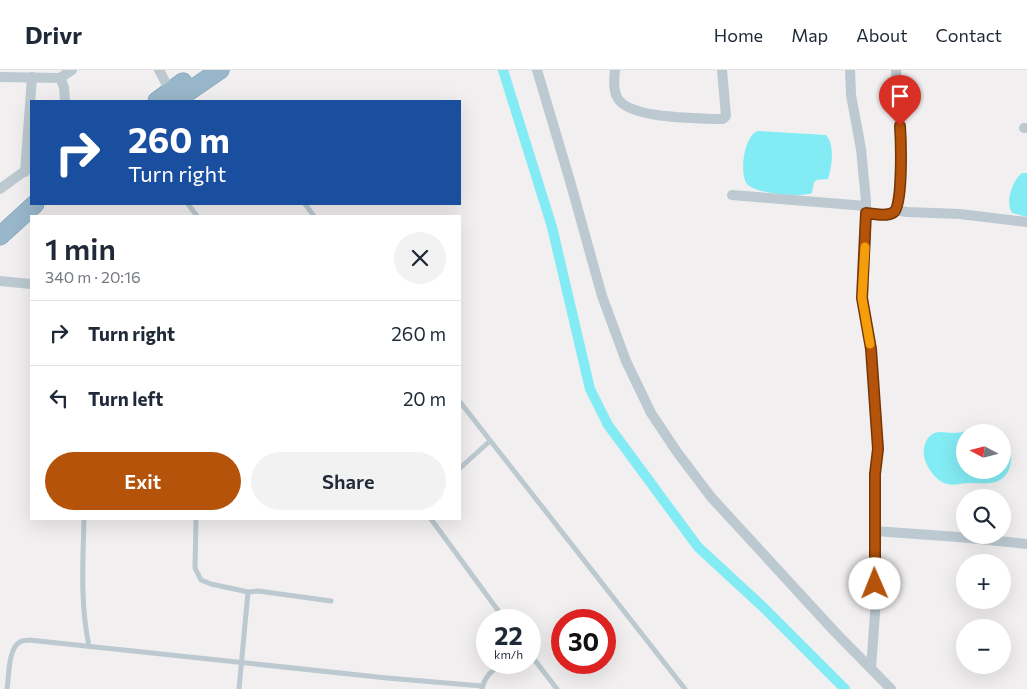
<!DOCTYPE html>
<html lang="en">
<head>
<meta charset="utf-8">
<style>
	body { margin:0; font-family:Commissioner,sans-serif; background:#f2f2f3; color:#1f2937; height:100vh; display:flex; flex-direction:column; font-size:19px; white-space:nowrap }
	* { box-sizing:border-box; margin:0 }
	p { font-size:16px; color:#747a83 }
	.icon { flex:none; width:28px; height:28px; fill:none; stroke:currentColor; stroke-width:2; stroke-linecap:round; stroke-linejoin:round }
	.map { position:relative; flex:1; overflow:hidden }
	.drawer { position:absolute; left:30px; top:145px; width:431px; height:305px; display:flex; flex-direction:column; background:#fff; border-radius:0px; box-shadow:0 5px 20px #0002 }
	.drawer>* { flex:none }
	.top-card { position:absolute; left:30px; top:30px; width:431px; height:105px; border-radius:0px; box-shadow:0 5px 20px #0002; background:#1a4fa0; color:#fff; overflow:hidden }
	.needle { width:32px; rotate:277deg }
	.controls { position:absolute; left:956px; top:354px; display:grid; gap:10px }
	.controls a { display:grid; place-items:center; width:55px; height:55px; border-radius:50%; background:#fff; box-shadow:0 5px 20px #0002; font-size:25px }
	.speed { position:absolute; left:476px; top:539px; display:flex; gap:10px; font-size:25px; font-weight:700; text-align:center }
	.speed>* { display:grid; place-content:center; width:65px; height:65px; border-radius:50%; background:#fff; box-shadow:0 5px 20px #0002; line-height:1 }
	.speed small { font-size:12px; font-weight:400 }
	.speed .limit { border:8px solid #d22; background:#fff; color:#111 }
	.pin { position:absolute; display:grid; place-items:center; width:42px; height:42px; color:#fff; margin:-51px -21px; border-radius:50% 50% 50% 0; rotate:-45deg; box-shadow:0 0 5px #0007 }
	.pin .icon { rotate:45deg }
	.me { position:absolute; width:55px; margin:-28px; rotate:359deg; stroke-linejoin:round; filter:drop-shadow(0 0 4px #0008) }
	.turn { display:flex; align-items:center; gap:18px; height:105px; padding:0 15px; font-size:22px }
	.turn .icon { width:65px; height:65px; stroke-width:2.5 }
	.turn b { display:block; font-size:35px; line-height:42px }
	.round { display:grid; place-items:center; flex:none; width:52px; height:52px; border-radius:26px; background:#f2f2f3 }
	.summary { display:flex; align-items:center; justify-content:space-between; height:85px; padding:0 15px }
	h1 { font-size:30px; font-weight:600; line-height:38px }
	.cta { display:flex; gap:10px; margin-top:auto; padding:10px 15px }
	.cta a { flex:1; height:58px; border-radius:30px; background:#b45309; color:#fff; font-size:20px; font-weight:600; line-height:58px; text-align:center }
	.cta a+a { background:#f2f2f3; color:#1f2937 }
	ul { padding:0; list-style:none }
	li { display:flex; align-items:center; gap:15px; height:65px; padding:0 15px; border-top:1px solid #e0e1e3 }
	li div { flex:1 }
	li b { display:block; font-size:19px }
	li em { font-style:normal }
	header { display:flex; align-items:center; gap:30px; box-sizing:border-box; height:70px; padding:0 25px; background:#fff; border-bottom:1px solid #e0e1e3 }
	header strong { font-size:24px }
	nav { display:flex; gap:28px; margin-inline-start:auto; font-size:18px }
	.map>svg:first-child { display:block }
	.water { fill:#83ebf4 }
	.lines { fill:none; stroke-linecap:round; stroke-linejoin:round }
	.canal { stroke:#83ebf4; stroke-width:10 }
	.trunk-casing { stroke:#6e95af; stroke-width:19 }
	.service { stroke:#bcc9d0; stroke-width:5 }
	.minor { stroke:#bcc9d0; stroke-width:10 }
	.trunk { stroke:#98b7ca; stroke-width:18 }
	.route-casing { stroke:#753606; stroke-width:12 }
	.route { stroke:#b45309; stroke-width:9 }
	.slow { stroke:#f59e0b; stroke-width:9 }
</style>
</head>
<body>
<header>
<strong>Drivr</strong>
<nav><a>Home</a><a>Map</a><a>About</a><a>Contact</a></nav>
</header>
<div class="map">
<svg width="1027" height="619" viewBox="0 0 1027 619">
	<rect width="100%" height="100%" fill="#f2eff0"/>
	<g class="water">
		<path d="M 758,61 L 826,65 C 835,75 832,97 828,109 C 812,110 815,109 812,123 C 800,128 756,124 747,114 C 739,104 744,65 758,61 Z"/>
		<path d="M 1022,103 L 1027,103 L 1027,147 L 1012,143 C 1005,132 1012,111 1022,103 Z"/>
		<path d="M 983,355 L 992,356 L 1002,362 L 965,362 L 965,400 L 1002,400 L 1002,363 C 1013,374 1016,401 1000,410 C 991,415 980,413 970,413 C 962,413 955,416 947,414 C 936,411 926,397 924,386 C 923,378 925,370 931,365 C 938,360 946,363 953,363 C 964,363 973,358 983,355 Z"/>
	</g>
	<g class="lines">
		<path class="canal" d="M 503,0 L 552,157 L 590,319 L 608,355 L 698,477 L 763,537 L 845,619"/>
		<g class="trunk-casing">
			<g id="trunk">
				<path d="M 157,31 L 183,12"/>
				<path d="M 175,31 L 220,0"/>
				<path d="M 0,166 L 35,134"/>
			</g>
		</g>
		<g class="service">
			<path d="M 188,134 L 197,146"/>
			<path d="M 305,134 L 314,146"/>
			<path d="M 460,332 L 685,619"/>
			<path d="M 460,398 L 490,371"/>
			<path d="M 84,449 C 83,491 80,534 89,576"/>
			<path d="M 196,449 L 195,498 L 201,510 L 211,514 L 248,522 L 258,521 L 331,531"/>
			<path d="M 431,449 L 505,550"/>
			<path d="M 530,584 L 557,619"/>
			<path d="M 7,619 C 9,607 8,578 20,572 C 23,570 26,571 29,570 L 387,608 L 482,616"/>
			<path d="M 239,619 L 248,522"/>
			<path d="M 482,619 C 485,605 493,600 504,592"/>
		</g>
		<g class="minor">
			<path d="M 159,0 L 170,21"/>
			<path d="M 537,0 L 570,111 L 602,226 L 626,291 L 651,343 L 677,382 L 711,427 L 835,562 L 891,619"/>
			<path d="M 615,0 C 614,8 613,19 617,27 C 627,49 696,48 717,49 L 723,49 L 726,46 L 722,0"/>
			<path d="M 850,0 L 851,25 L 861,79 L 866,131 L 866,162 L 863,228 L 871,279 L 878,379 L 875,405 L 876,530 L 871,598"/>
			<path d="M 0,7 L 60,8 L 72,0"/>
			<path d="M 60,8 L 64,17 L 65,31"/>
			<path d="M 1024,58 L 1027,58"/>
			<path d="M 25,102 L 32,7"/>
			<path d="M 0,119 L 29,98"/>
			<path d="M 732,125 L 866,136"/>
			<path d="M 898,138 L 900,141 L 907,142 L 960,144 L 1027,152"/>
			<path d="M 866,143 C 878,145 889,147 898,138 L 901,76 L 896,0"/>
			<path d="M 0,211 L 31,214"/>
			<path d="M 875,461 L 958,467 L 1027,474"/>
		</g>
		<use href="#trunk" class="trunk"/>
	</g>
	<g class="lines">
		<g class="route-casing">
			<path id="route" d="M 875,514 L 875,404 L 878,379 L 871,279 L 862,228 L 866,143 C 874,144 887,147 894,142 C 903,135 901,70 900,56"/>
		</g>
		<use href="#route" class="route"/>
		<path class="slow" d="M 865,177 L 862,228 L 870,274"/>
	</g>
</svg>
<div class="controls">
<a><svg class="needle" viewBox="-14 -14 28 28"><path d="M0-13l5 13h-10z" fill="#e53935"/><path d="M0 13l5-13h-10z" fill="#747a83"/></svg></a>
<a><svg class="icon" aria-label="search" viewBox="0 0 24 24"><circle cx="10" cy="10" r="6"/><path d="M15 15l6 6"/></svg></a>
<a>+</a>
<a>−</a>
</div>
<div class="speed"><div>22<small>km/h</small></div><div class="limit">30</div></div>
<div class="pin" style="left:900px;top:56px;background:#d93025"><svg class="icon" aria-label="arrive" viewBox="0 0 24 24"><path d="M6 21V4h12l-3 4 3 4H6"/></svg></div>
<svg class="me" style="left:875px;top:514px" viewBox="-20 -20 40 40"><circle r="19" fill="#fff"/><path d="M0-13L10 11 0 6-10 11z" fill="#b45309"/></svg>
<div class="top-card">
<div class="turn"><svg class="icon" aria-label="right" viewBox="0 0 24 24"><path d="M7 20v-9h11M14 6l5 5-5 5"/></svg><div><b>260 m</b>Turn right</div></div>
</div>
<section class="drawer">
<div class="summary"><div><h1>1 min</h1><p>340 m · 20:16</p></div><a class="round"><svg class="icon" aria-label="close" viewBox="0 0 24 24"><path d="M6 6l12 12M18 6L6 18"/></svg></a></div>
<ul>
<li><svg class="icon" aria-label="right" viewBox="0 0 24 24"><path d="M7 20v-9h11M14 6l5 5-5 5"/></svg><div><b>Turn right</b></div><em>260 m</em></li>
<li><svg class="icon" aria-label="left" viewBox="0 0 24 24"><path d="M17 20v-9H6M10 6l-5 5 5 5"/></svg><div><b>Turn left</b></div><em>20 m</em></li>
</ul>
<div class="cta"><a>Exit</a><a>Share</a></div>
</section>
</div>
</body>
</html>
